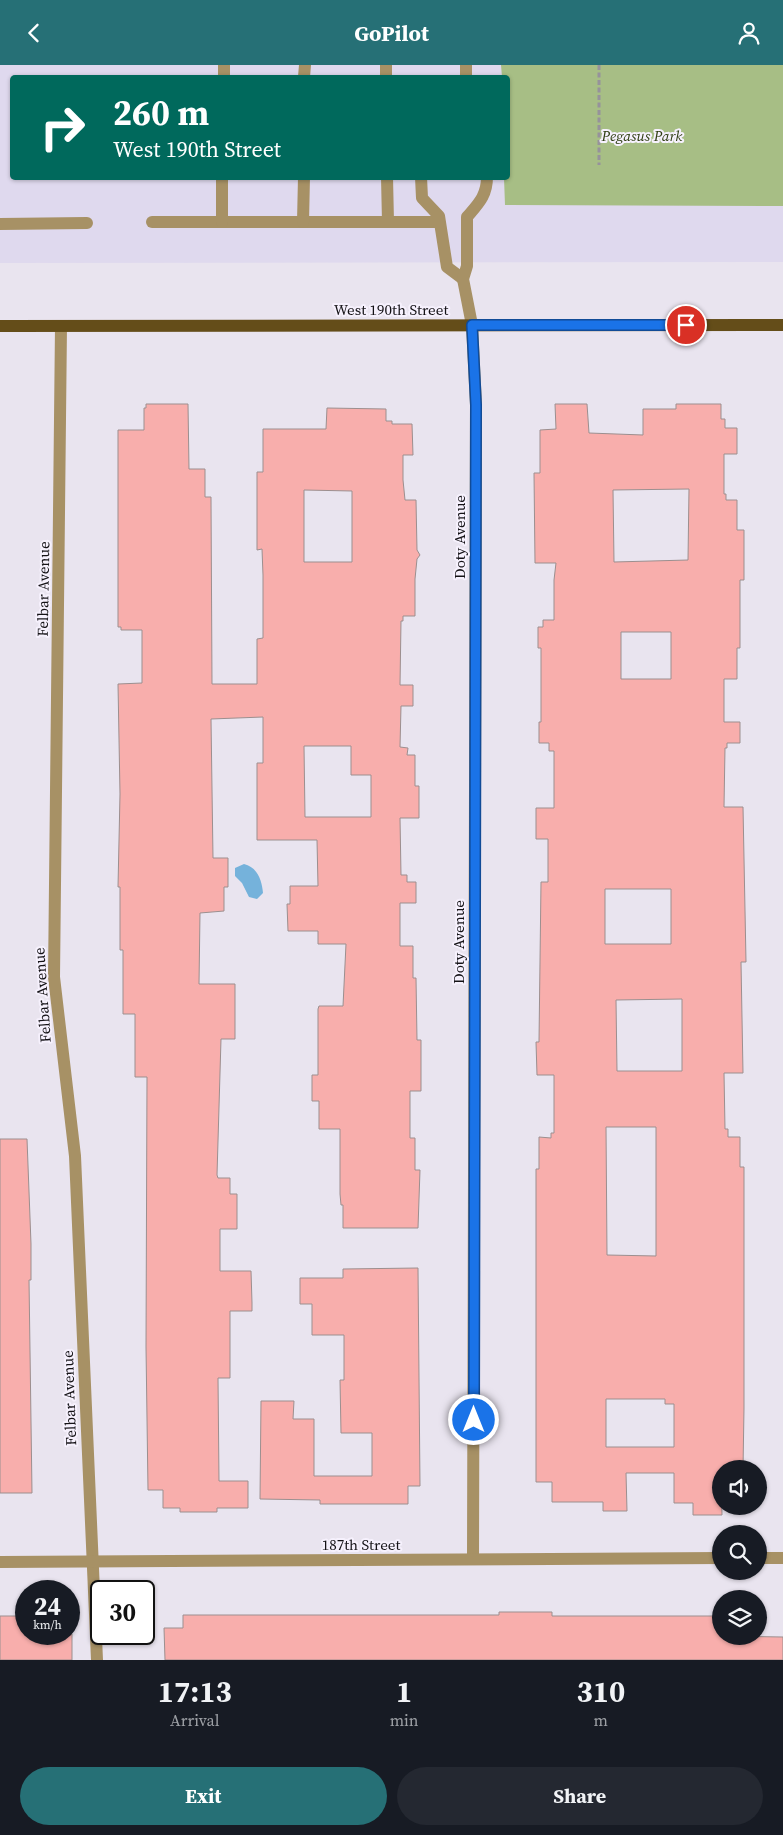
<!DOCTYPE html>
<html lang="en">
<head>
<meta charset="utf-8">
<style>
	body { margin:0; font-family:"Source Serif 4",serif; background:#242831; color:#f1f3f6; height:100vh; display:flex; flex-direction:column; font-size:19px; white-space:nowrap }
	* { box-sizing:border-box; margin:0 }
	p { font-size:16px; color:#9ea1a6 }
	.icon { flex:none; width:28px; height:28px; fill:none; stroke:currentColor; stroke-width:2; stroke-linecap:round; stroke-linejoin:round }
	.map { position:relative; height:1595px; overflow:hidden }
	.details { display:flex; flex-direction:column; background:#171b24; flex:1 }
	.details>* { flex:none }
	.banner { position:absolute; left:10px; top:10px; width:500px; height:105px; border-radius:5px; box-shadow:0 1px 4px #0004; background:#00695c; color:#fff; overflow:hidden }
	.buttons { position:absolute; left:712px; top:1395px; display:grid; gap:10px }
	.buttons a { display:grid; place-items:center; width:55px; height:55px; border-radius:50%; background:#171b24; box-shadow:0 1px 4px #0004; font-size:25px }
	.speed { position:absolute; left:15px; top:1515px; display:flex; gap:10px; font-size:25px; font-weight:700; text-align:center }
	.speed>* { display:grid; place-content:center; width:65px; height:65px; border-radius:50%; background:#171b24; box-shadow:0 1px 4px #0004; line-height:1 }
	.speed small { font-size:12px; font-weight:400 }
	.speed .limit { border:2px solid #111; border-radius:8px; background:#fff; color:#111 }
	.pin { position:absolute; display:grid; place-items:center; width:42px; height:42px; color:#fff; margin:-21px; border:2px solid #fff; border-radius:50%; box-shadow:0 1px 5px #0007 }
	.me { position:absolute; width:55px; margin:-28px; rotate:0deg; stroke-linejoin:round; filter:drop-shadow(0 0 4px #0008) }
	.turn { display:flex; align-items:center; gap:18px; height:105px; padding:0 20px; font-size:22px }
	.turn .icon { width:65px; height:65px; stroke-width:2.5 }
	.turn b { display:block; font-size:35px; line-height:42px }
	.eta { display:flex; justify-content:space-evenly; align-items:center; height:85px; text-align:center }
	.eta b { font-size:30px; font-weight:700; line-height:35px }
	.button { display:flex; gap:10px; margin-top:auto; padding:10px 20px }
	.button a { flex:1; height:58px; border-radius:30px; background:#267076; color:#fff; font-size:20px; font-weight:700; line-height:58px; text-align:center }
	.button a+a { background:#242831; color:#f1f3f6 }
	header { display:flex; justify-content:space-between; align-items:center; height:65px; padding:0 20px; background:#267076; color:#fff; font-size:22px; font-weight:700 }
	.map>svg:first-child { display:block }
	.industrial { fill:#dfd9ee; fill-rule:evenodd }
	.green { fill:#a7be85 }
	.water { fill:#75b2db }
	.building { fill:#f8aeac; stroke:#9c8f8f; fill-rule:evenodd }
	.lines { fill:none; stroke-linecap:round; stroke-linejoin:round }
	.path { stroke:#96929b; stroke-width:3; stroke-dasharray:5 2.5; stroke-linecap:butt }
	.lane { stroke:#a79165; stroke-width:12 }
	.street { stroke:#a79165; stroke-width:12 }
	.primary { stroke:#644d19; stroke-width:12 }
	.route-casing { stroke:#114b97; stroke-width:12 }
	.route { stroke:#1a73e8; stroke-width:9 }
	.labels { text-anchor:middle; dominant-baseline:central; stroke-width:4; stroke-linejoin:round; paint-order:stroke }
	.park-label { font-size:15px; font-style:italic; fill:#2f3e12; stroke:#f6f1fd }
	.street-label { font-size:15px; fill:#141216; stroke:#f6f1fd }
</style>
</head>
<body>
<header><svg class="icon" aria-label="back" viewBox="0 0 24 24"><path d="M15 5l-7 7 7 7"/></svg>GoPilot<svg class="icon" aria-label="person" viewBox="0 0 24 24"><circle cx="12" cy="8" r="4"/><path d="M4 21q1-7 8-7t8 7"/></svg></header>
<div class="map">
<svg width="783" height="1595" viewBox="0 0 783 1595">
	<rect width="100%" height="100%" fill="#e9e4ef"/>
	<path class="industrial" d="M 0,0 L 783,0 L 783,197 L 0,198 ZM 12,12 L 508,12 L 508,112 L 12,112 Z"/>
	<path class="green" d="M 501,0 L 783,0 L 783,141 L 505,140 L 504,113 L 508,112 L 508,12 L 502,12 Z"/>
	<path class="water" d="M 244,799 C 257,802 262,815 263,828 L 257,834 L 249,832 L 242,818 L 235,811 L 235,803 Z"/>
	<g class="building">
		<path d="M 146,339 L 188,339 L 189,404 L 205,404 L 205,432 L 211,432 L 212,619 L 257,619 L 257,574 L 263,573 L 263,510 L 262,484 L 257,485 L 257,407 L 263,407 L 263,364 L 326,364 L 327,343 L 386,344 L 386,356 L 392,356 L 392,359 L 412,359 L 413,390 L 403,390 L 403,415 L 405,435 L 416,435 L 417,485 L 420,490 L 417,494 L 415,514 L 415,551 L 403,551 L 403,556 L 401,556 L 400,620 L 413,620 L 413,641 L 401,641 L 400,682 L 408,683 L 407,690 L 415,690 L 415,721 L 419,721 L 419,753 L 400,753 L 401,810 L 407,810 L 407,817 L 416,817 L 416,838 L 400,838 L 400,881 L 413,881 L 413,913 L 416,913 L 417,975 L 421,975 L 421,1026 L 410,1026 L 410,1073 L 415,1073 L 415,1105 L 420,1105 L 418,1163 L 343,1163 L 343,1140 L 341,1140 L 340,1129 L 340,1064 L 319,1064 L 319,1036 L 312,1036 L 312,1010 L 318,1010 L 318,944 L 319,941 L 343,941 L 346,879 L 318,879 L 318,866 L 288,866 L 287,839 L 290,839 L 290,821 L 318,821 L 317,775 L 257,775 L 257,698 L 263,698 L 263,652 L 211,654 L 213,793 L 228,793 L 228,822 L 224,822 L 224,846 L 200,848 L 199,919 L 235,919 L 235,974 L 221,974 L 217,1110 L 218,1113 L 230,1113 L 230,1129 L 237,1129 L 237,1164 L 220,1164 L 220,1206 L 251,1206 L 252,1238 L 252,1246 L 230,1246 L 230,1313 L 218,1313 L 219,1416 L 248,1416 L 248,1443 L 217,1443 L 217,1447 L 180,1447 L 180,1443 L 163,1443 L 163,1425 L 148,1425 L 146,1282 L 147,1012 L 135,1012 L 135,949 L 123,949 L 123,885 L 120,885 L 120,822 L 118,822 L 120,729 L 118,619 L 142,618 L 142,565 L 121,565 L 121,562 L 118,562 L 118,365 L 144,365 L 144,343 L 146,343 ZM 304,425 L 352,426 L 352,497 L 304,497 ZM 304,681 L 351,681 L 351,710 L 371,710 L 371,752 L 305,752 Z"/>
		<path d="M 555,339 L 587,339 L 589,368 L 643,370 L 643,344 L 676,344 L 676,339 L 721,339 L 721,354 L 725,354 L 725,363 L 737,363 L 737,389 L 724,389 L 724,429 L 726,429 L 726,435 L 737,435 L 737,465 L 744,465 L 744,515 L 740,515 L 740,583 L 737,583 L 737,614 L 724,614 L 724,657 L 740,657 L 740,678 L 727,678 L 727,683 L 725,683 L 724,742 L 743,742 L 746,897 L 741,897 L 743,1008 L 724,1008 L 725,1064 L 728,1064 L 728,1072 L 740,1072 L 740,1102 L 744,1102 L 744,1343 L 743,1404 L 721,1404 L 722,1450 L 693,1450 L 693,1438 L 674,1438 L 674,1408 L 626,1408 L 627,1446 L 603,1446 L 603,1437 L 552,1437 L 552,1417 L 536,1417 L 536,1104 L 539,1104 L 539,1072 L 551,1073 L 551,1068 L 554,1068 L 554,1010 L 537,1010 L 536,977 L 539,977 L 541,817 L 548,817 L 548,774 L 536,774 L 536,743 L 554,743 L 554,686 L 549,686 L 549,678 L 539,678 L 539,657 L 541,657 L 541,583 L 538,583 L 538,562 L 543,562 L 543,555 L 554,555 L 554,515 L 556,498 L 535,498 L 534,408 L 540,408 L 540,365 L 556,364 ZM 689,424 L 688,495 L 614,497 L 613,425 ZM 621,567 L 671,567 L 671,614 L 621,614 ZM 605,824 L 671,824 L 671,879 L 605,879 ZM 682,934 L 682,1006 L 617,1006 L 616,935 ZM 606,1062 L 656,1062 L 656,1191 L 607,1190 ZM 606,1334 L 665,1334 L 665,1339 L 674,1339 L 674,1382 L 606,1382 Z"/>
		<path d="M 0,1074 L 27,1074 L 31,1179 L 31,1215 L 29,1215 L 32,1428 L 0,1428 Z"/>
		<path d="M 418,1203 L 420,1421 L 408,1421 L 408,1439 L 320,1439 L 320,1435 L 260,1434 L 261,1336 L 294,1336 L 293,1354 L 314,1354 L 314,1411 L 372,1411 L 372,1368 L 341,1368 L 340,1315 L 344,1315 L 344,1270 L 312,1270 L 312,1239 L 300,1239 L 300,1213 L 343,1213 L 343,1204 Z"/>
		<path d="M 499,1547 L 552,1547 L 552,1551 L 721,1551 L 721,1571 L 783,1572 L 783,1595 L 165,1595 L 164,1563 L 183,1563 L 183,1550 L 499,1550 Z"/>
		<path d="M 0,1551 L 26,1551 L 26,1569 L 72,1569 L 72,1595 L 0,1595 Z"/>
	</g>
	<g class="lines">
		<path class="path" d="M 599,0 L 599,100"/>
		<g class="lane">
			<path d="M 386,0 L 386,12"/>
			<path d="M 224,12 L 224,0"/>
			<path d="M 304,12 L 305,0"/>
			<path d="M 466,12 L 466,0"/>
			<path d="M 387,112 L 388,157"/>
			<path d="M 421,112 L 422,133 L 439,151 L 447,202 L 463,214"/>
			<path d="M 152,157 L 439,157"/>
			<path d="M 222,157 L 222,112"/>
			<path d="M 303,157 L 304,112"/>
			<path d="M 0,159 L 87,158"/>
			<path d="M 472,260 L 463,214 L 467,201 L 467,152 C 478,139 487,131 487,112"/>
		</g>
		<g class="street">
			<path d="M 472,260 L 476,340 L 473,1494"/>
			<path d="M 61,261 L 54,912 L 75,1091 L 97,1595"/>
			<path d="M 759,1493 L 783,1493"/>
			<path d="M 0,1497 L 721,1493"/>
		</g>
		<path class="primary" d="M 0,261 L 783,260"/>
	</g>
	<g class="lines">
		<g class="route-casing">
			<path id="route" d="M 474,1355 L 476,340 L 472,260 L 686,260"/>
		</g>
		<use href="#route" class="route"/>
	</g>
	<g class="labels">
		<g class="park-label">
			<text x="642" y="70">Pegasus Park</text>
		</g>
		<g class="street-label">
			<text x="391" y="244">West 190th Street</text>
			<text transform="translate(459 472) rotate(-90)">Doty Avenue</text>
			<text transform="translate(43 524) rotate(-89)">Felbar Avenue</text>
			<text transform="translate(458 877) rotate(-90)">Doty Avenue</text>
			<text transform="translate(42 930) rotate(-94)">Felbar Avenue</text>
			<text transform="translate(69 1333) rotate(-92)">Felbar Avenue</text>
			<text x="361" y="1479">187th Street</text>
		</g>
	</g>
</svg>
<div class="buttons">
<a><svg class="icon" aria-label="sound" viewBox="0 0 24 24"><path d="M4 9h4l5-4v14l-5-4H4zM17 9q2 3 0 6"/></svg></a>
<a><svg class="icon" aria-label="search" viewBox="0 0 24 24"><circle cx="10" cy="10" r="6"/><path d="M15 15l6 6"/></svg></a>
<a><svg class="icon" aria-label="layers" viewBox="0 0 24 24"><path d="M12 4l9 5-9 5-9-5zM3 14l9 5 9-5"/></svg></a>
</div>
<div class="speed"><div>24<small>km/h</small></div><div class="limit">30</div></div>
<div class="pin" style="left:686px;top:260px;background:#d93025"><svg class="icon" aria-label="arrive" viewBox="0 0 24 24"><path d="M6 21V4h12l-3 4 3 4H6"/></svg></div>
<svg class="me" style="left:474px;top:1355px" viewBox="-20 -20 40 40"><circle r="17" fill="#1a73e8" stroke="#fff" stroke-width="3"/><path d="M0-11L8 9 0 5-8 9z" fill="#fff"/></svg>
<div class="banner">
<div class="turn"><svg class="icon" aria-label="right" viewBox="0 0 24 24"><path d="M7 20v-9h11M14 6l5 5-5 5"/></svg><div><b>260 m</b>West 190th Street</div></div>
</div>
</div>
<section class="details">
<div class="eta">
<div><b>17:13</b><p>Arrival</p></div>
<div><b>1</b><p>min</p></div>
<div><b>310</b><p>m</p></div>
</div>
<div class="button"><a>Exit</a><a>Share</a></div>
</section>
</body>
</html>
